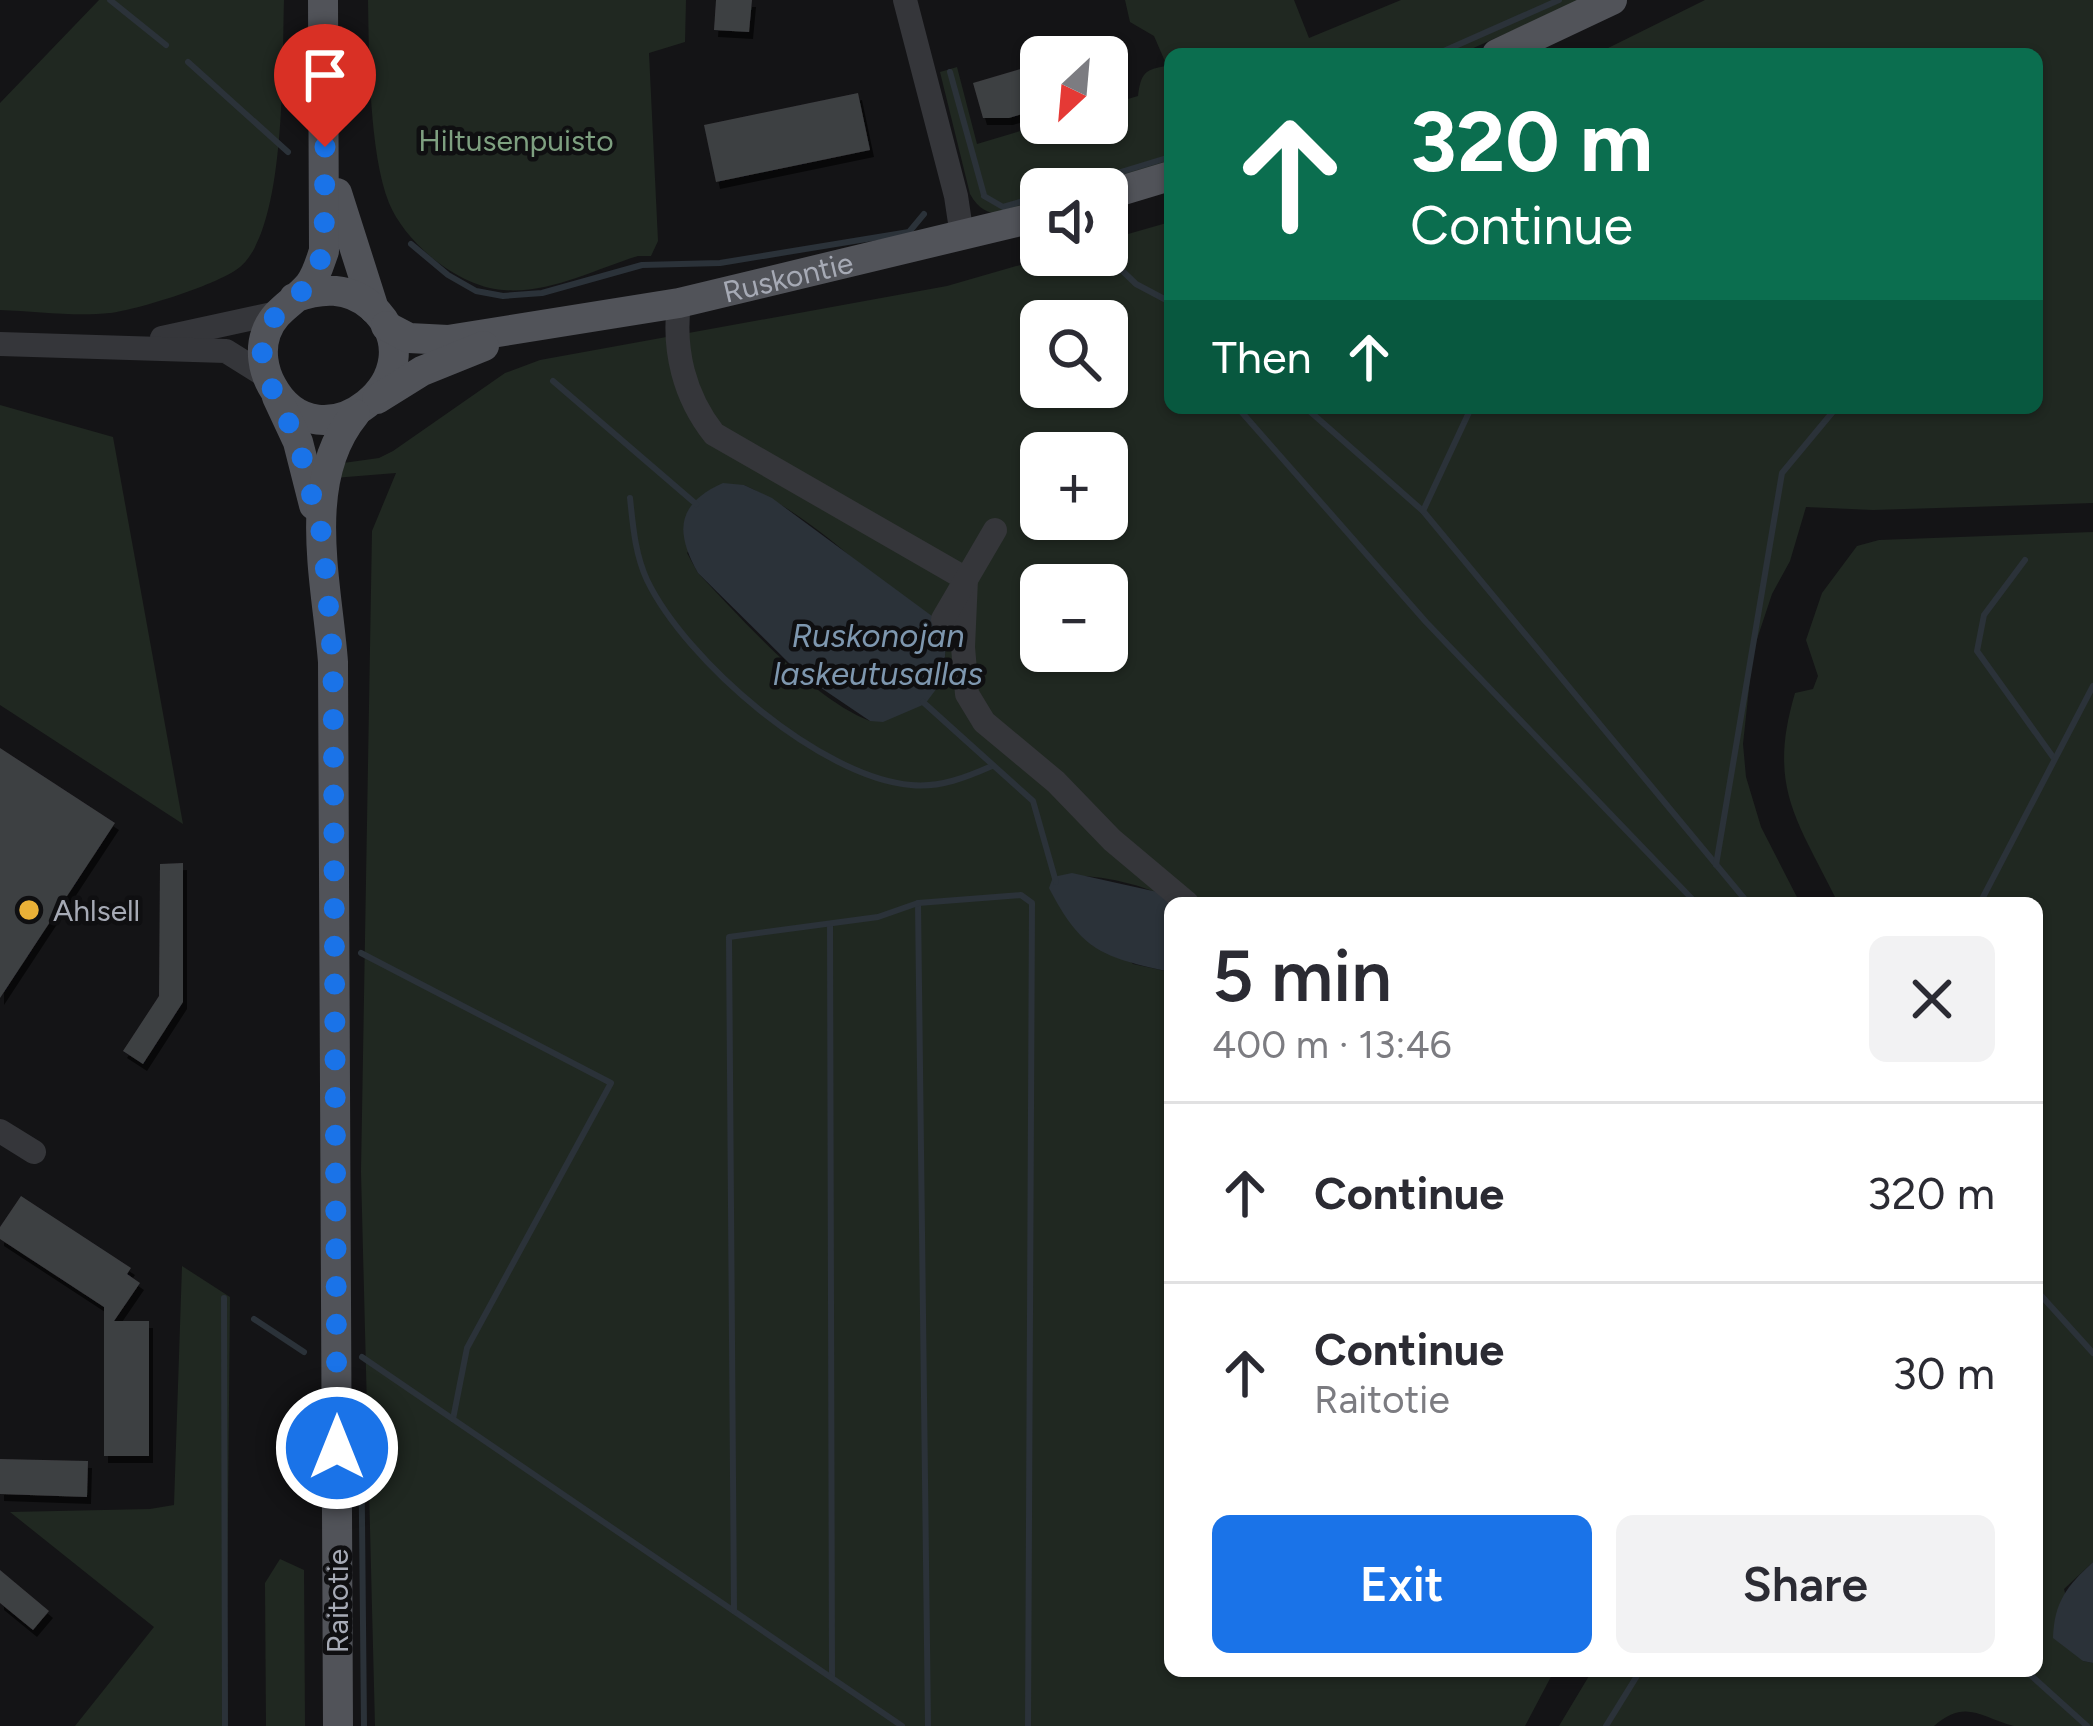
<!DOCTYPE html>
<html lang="en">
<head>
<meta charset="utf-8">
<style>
	body { margin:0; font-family:Figtree,sans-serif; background:#f2f2f3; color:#2b2b33; height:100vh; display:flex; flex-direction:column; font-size:45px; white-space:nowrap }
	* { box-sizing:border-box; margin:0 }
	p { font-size:39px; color:#7c7c81 }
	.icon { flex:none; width:66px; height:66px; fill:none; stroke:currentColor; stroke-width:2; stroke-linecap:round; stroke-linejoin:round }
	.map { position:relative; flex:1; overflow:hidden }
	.drawer { position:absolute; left:1164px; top:897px; width:879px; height:780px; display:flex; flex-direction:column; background:#fff; border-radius:18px; box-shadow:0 3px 9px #0004 }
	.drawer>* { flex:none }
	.guide { position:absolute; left:1164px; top:48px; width:879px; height:366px; border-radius:18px; box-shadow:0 3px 9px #0004; background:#0b6e4f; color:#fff; overflow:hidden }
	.needle { width:78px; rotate:206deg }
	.fabs { position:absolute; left:1020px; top:36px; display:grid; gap:24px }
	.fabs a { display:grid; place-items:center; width:108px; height:108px; border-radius:18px; background:#fff; box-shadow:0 3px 9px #0004; font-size:60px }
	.pin { position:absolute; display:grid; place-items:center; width:102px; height:102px; color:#fff; margin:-123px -51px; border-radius:50% 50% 50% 0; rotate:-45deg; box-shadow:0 0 12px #0007 }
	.pin .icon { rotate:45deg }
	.me { position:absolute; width:132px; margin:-66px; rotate:0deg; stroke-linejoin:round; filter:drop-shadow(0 0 9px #0008) }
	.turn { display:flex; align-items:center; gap:42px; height:252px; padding:0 48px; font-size:54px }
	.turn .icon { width:156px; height:156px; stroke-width:2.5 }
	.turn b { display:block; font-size:84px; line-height:102px }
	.then { display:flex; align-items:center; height:114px; padding:0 48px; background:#0003; gap:24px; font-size:45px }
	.round { display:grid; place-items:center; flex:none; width:126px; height:126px; border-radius:18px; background:#f2f2f3 }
	.summary { display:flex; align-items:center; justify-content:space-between; height:204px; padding:0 48px }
	h1 { font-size:72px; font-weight:600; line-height:90px }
	.primary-button { display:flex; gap:24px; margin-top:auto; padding:24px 48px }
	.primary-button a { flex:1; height:138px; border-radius:18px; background:#1a73e8; color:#fff; font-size:48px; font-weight:600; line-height:138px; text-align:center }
	.primary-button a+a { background:#f2f2f3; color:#2b2b33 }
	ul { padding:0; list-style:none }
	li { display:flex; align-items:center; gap:36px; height:180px; padding:0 48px; border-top:3px solid #e1e1e2 }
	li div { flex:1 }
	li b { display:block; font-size:45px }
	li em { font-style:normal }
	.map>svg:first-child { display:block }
	.green { fill:#202821; fill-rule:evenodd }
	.water { fill:#2b3239 }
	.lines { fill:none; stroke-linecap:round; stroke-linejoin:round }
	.stream { stroke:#2b3239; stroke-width:6 }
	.building { fill:#3e3f42; filter:url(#shadow) }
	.minor { stroke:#35363a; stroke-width:24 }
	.major { stroke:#515359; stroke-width:30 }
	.route { stroke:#1a73e8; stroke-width:21; stroke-dasharray:0 37.8 }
	.poi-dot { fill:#eab137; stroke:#0f0f11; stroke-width:4.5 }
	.labels { text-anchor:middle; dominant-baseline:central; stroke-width:9; stroke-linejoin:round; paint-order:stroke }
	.park-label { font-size:30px; fill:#7ea080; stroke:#0f0f11 }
	.street-label { font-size:30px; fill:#a6aab5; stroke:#0f0f11 }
	.poi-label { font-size:30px; fill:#a6aab5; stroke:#0f0f11; text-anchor:start }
	.water-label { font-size:33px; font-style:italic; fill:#7e97af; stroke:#0f0f11 }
</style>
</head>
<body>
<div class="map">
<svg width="2093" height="1726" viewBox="0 0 2093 1726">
	<defs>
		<filter id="shadow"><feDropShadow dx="4" dy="7" stdDeviation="0" flood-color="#0009"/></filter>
	</defs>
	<rect width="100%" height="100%" fill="#141416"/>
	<g class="green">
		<path d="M 99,0 L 284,0 C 282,61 287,227 240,267 C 220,284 137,310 110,313 C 75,317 35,311 0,310 L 0,103 Z"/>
		<path d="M 368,0 L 686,0 L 685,42 L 649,53 L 658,241 L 651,256 L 638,256 C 595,269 550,294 503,290 C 459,287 406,244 389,203 C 369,152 369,56 368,0 Z"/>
		<path d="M 1125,0 L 1294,0 L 1309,38 L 1401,0 L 1581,0 L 1460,54 L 1170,54 L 1170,164 L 1091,189 L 1041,189 L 1041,205 C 1013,212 987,225 970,194 L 940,72 L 957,67 L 977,144 L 1047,123 L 1107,123 L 1107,105 L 1138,96 C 1141,73 1145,69 1167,66 L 1154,36 L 1130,22 Z"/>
		<path d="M 1705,0 L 2093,0 L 2093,503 L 1873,510 L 1806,507 L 1790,561 L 1772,594 L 1753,651 L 1743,744 L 1746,777 L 1761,827 L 1800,903 L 1175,903 C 1151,884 1082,870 1053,878 L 1133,964 L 1170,972 L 1170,1671 L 1554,1671 L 1525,1726 L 375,1726 L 361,1172 L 372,531 L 396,473 L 334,478 L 336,464 L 379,458 L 393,451 L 505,373 L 540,360 L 947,286 L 1055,255 L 1107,255 L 1107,240 L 1170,222 L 1170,408 L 2037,408 L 2037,54 L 1596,54 ZM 1041,321 L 1107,321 L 1107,387 L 1041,387 ZM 1041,453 L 1107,453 L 1107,519 L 1041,519 ZM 744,485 C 821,520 884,588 946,644 L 944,670 L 937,689 L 870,721 C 812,699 742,619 698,573 L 687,553 ZM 1041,585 L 1107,585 L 1107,651 L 1041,651 Z"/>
		<path d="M 0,405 L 113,437 L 183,824 L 0,705 Z"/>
		<path d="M 2093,532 L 2093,1562 L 2064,1589 L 2083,1661 L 2093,1663 L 2093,1726 C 2069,1726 2037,1726 2014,1726 C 1981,1718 1966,1698 1934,1726 L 1559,1726 L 1592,1671 L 2037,1671 L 2037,903 L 1838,903 C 1797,819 1767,788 1795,693 L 1813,689 L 1818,676 L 1806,640 L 1822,593 L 1857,546 L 1879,540 Z"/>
		<path d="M 182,1266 L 230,1297 L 226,1726 L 75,1726 L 154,1627 L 10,1512 L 150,1509 L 174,1505 Z"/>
		<path d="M 280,1559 L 304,1570 L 305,1726 L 266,1726 L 265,1583 Z"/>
	</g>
	<g class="water">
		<path d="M 723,483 L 744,485 L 772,498 L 936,619 L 944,630 L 946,644 L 944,670 L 937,688 L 925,704 L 883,722 L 870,721 L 799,673 L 698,573 C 675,532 676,504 723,483 Z"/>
		<path d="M 1072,873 L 1162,893 L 1170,903 L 1170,972 C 1103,957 1082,952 1049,888 L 1053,877 Z"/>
		<path d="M 2093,1562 L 2093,1663 L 2083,1661 L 2053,1638 C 2054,1602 2067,1586 2093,1562 Z"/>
	</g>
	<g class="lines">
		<g class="stream">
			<path d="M 110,0 L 166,45"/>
			<path d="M 1437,54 L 1559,0"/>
			<path d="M 188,62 L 288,152"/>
			<path d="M 950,72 L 984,195"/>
			<path d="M 1065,189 L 1170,157"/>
			<path d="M 984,196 L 1003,207 L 1041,196"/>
			<path d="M 411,244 L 448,275 L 476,291 L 503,296 L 542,293 L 642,265 L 720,263 L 909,232 L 924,214"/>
			<path d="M 1106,255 L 1136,284 L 1170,302"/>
			<path d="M 553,381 L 696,504"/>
			<path d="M 1238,408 L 1426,622 L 1696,903"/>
			<path d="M 1306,408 L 1423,511 L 1748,903"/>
			<path d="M 630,498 C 633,526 635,554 647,580 C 686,661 820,777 911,785 C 940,788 967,777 992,766"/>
			<path d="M 1423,511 L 1471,408"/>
			<path d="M 2025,560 L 1984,615 L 1977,651 L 2053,757"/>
			<path d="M 923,702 L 1033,801 L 1056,882"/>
			<path d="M 1716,865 L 1782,473 L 1836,408"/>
			<path d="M 918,903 L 928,1726"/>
			<path d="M 1980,903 L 2093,686"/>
			<path d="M 830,924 L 832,1678"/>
			<path d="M 361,953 L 611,1083 L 467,1348 L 453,1419"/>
			<path d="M 2037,1291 L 2093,1353"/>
			<path d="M 224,1298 L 225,1726"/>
			<path d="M 254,1319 L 304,1352"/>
			<path d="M 362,1357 L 902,1726"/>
			<path d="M 361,1417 L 364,1726"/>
			<path d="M 734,1611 L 729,937 L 878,917 L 918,903 L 1021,895 L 1032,903 L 1028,1726"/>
			<path d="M 2026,1671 L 2087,1726"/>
			<path d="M 1606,1726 L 1640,1671"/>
		</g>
	</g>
	<g class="building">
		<path d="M 716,0 L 752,0 L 749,32 L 714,30 Z"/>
		<path d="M 1041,63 L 1041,108 L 1009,118 L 983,118 L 973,83 Z"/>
		<path d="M 858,93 L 870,150 L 716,182 L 704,125 Z"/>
		<path d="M 0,748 L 115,823 L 0,998 Z"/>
		<path d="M 183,863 L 183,1002 L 143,1064 L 123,1051 L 159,996 L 160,864 Z"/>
		<path d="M 21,1196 L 131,1268 L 127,1274 L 140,1283 L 114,1321 L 149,1321 L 149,1456 L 104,1456 L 104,1307 L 0,1239 L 0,1227 Z"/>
		<path d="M 0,1459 L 88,1461 L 87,1497 L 0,1494 Z"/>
		<path d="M 0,1570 L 49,1611 L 33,1630 L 0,1603 Z"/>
	</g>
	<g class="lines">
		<g class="minor">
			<path d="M 905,0 L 956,196 L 962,236"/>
			<path d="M 679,303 C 673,350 684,396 714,434 L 966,579 L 963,647 L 967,694 L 984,722 L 1056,782 L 1112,840 L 1187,903"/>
			<path d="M 162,338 L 277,313"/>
			<path d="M 0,344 L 226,351 L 266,376"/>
			<path d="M 943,619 L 995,530"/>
			<path d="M 0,1131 L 34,1152"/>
		</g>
		<g class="major">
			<path d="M 1497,54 L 1612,0"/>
			<path d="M 337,193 L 374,309"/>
			<path d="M 1107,195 L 1170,176"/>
			<path d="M 294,298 C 321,288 348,286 372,307 C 444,373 319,473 272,386 C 263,370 260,350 266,333 C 274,310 295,302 309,285 C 317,275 320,262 324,251 L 323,0"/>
			<path id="s1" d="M 386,326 L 409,338 L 448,340 L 679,303 L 1041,216"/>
			<path d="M 277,397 L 298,442 L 314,505"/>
			<path d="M 377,399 L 422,371 L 484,346"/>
			<path d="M 338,1726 L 333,662 C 327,582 300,481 355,414"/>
		</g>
	</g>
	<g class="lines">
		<path class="route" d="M 325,147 L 324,251 L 309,285 L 277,313 L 266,332 L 262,354 L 266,376 L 298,442 L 323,539 L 333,662 L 337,1448"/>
	</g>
	<circle class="poi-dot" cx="29" cy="910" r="12"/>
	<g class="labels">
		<g class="park-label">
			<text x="516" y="140">Hiltusenpuisto</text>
		</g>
		<g class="street-label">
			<text stroke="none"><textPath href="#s1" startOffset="411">Ruskontie</textPath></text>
			<text transform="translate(337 1601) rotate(-90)">Raitotie</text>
		</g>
		<g class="poi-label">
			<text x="53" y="910">Ahlsell</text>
		</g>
		<g class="water-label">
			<text x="878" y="635">Ruskonojan<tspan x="878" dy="38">laskeutusallas</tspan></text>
		</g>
	</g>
</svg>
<div class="fabs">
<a><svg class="needle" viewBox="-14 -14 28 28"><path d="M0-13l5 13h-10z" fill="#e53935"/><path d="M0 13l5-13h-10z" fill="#7c7c81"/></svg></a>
<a><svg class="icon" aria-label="sound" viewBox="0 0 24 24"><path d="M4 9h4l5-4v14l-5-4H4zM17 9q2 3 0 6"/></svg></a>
<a><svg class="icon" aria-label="search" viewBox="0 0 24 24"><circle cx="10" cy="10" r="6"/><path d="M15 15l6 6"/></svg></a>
<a>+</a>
<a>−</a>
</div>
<div class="pin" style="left:325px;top:147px;background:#d93025"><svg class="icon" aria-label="arrive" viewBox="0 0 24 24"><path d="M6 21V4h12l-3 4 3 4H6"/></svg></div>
<svg class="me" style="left:337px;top:1448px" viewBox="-20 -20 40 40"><circle r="17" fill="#1a73e8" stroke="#fff" stroke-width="3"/><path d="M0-11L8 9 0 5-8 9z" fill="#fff"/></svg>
<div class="guide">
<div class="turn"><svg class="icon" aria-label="ahead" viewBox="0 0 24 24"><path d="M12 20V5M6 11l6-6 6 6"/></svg><div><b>320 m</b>Continue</div></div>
<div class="then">Then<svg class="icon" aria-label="ahead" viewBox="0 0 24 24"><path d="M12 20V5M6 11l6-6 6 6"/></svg></div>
</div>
<section class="drawer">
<div class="summary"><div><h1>5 min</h1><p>400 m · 13:46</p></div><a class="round"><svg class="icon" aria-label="close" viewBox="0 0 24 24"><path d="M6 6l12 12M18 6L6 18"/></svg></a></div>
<ul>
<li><svg class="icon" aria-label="ahead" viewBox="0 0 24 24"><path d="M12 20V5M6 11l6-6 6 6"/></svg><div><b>Continue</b></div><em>320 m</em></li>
<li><svg class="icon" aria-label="ahead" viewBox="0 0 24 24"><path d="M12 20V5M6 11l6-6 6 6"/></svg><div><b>Continue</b><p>Raitotie</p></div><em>30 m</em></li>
</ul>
<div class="primary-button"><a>Exit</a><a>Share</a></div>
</section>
</div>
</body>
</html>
